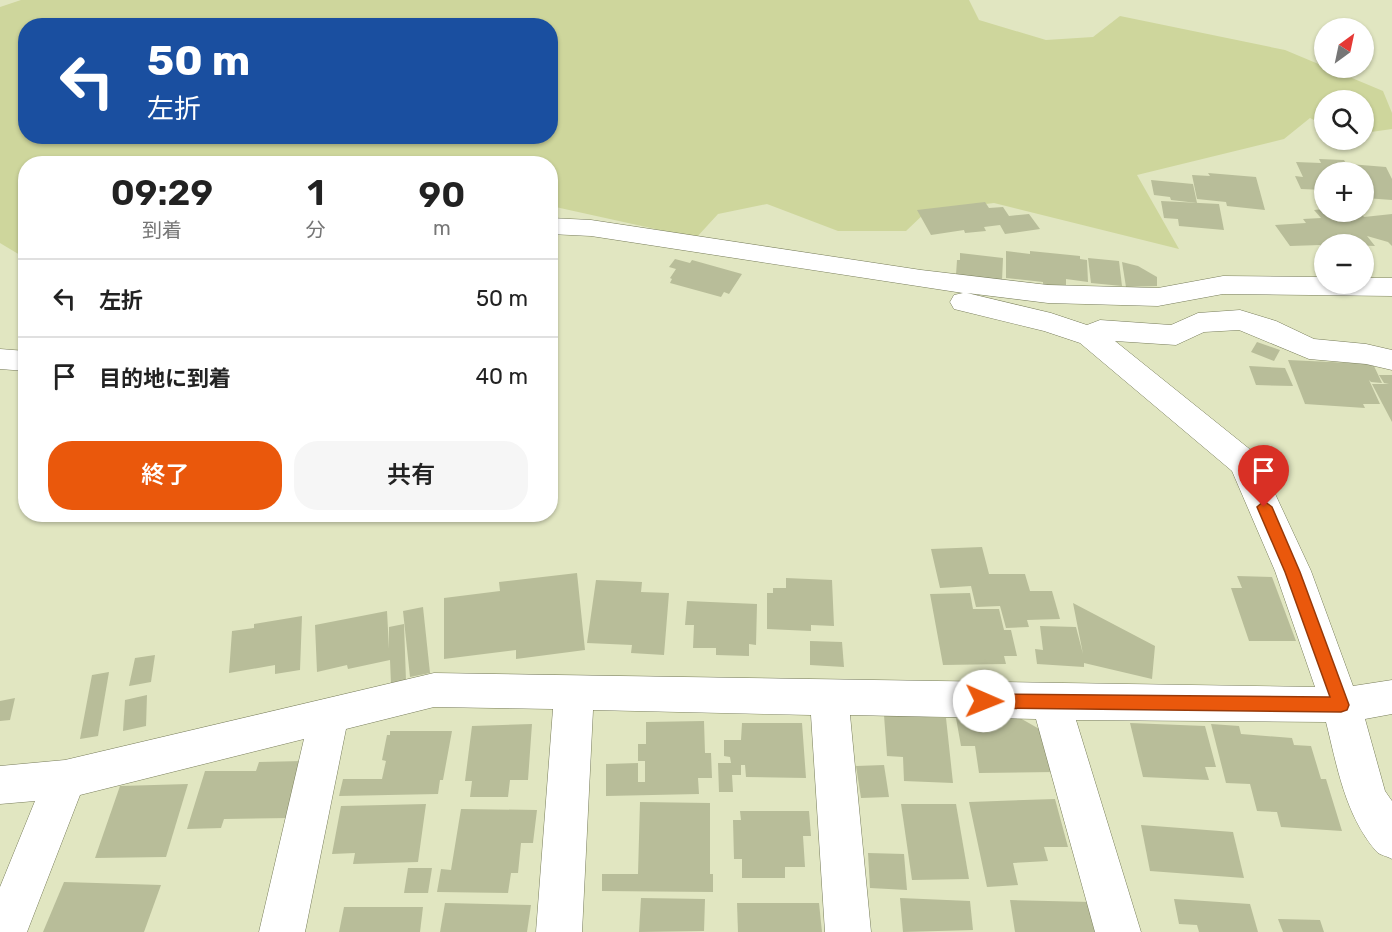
<!DOCTYPE html>
<html lang="ja">
<head>
<meta charset="utf-8">
<style>
	body { margin:0; font-family:Rubik,"Noto Sans JP",sans-serif; background:#f6f6f6; color:#222; height:100vh; display:flex; flex-direction:column; font-size:22px; white-space:nowrap }
	* { box-sizing:border-box; margin:0 }
	p { font-size:20px; color:#767676 }
	.icon { flex:none; width:33px; height:33px; fill:none; stroke:currentColor; stroke-width:2; stroke-linecap:round; stroke-linejoin:round }
	.map { position:relative; flex:1; overflow:hidden }
	.sheet { position:absolute; left:18px; top:156px; width:540px; height:366px; display:flex; flex-direction:column; background:#fff; border-radius:24px; box-shadow:0 2px 4px #0004 }
	.sheet>* { flex:none }
	.banner { position:absolute; left:18px; top:18px; width:540px; height:126px; border-radius:24px; box-shadow:0 2px 4px #0004; background:#1a4fa0; color:#fff; overflow:hidden }
	.needle { width:39px; rotate:33deg }
	.buttons { position:absolute; left:1314px; top:18px; display:grid; gap:12px }
	.buttons a { display:grid; place-items:center; width:60px; height:60px; border-radius:50%; background:#fff; box-shadow:0 2px 4px #0004; font-size:30px }
	.pin { position:absolute; display:grid; place-items:center; width:51px; height:51px; color:#fff; margin:-62px -26px; border-radius:50% 50% 50% 0; rotate:-45deg; box-shadow:0 0 6px #0007 }
	.pin .icon { rotate:45deg }
	.me { position:absolute; width:66px; margin:-33px; rotate:91deg; stroke-linejoin:round; filter:drop-shadow(0 0 4px #0008) }
	.turn { display:flex; align-items:center; gap:21px; height:126px; padding:0 30px; font-size:27px }
	.turn .icon { width:78px; height:78px; stroke-width:2.5 }
	.turn b { display:block; font-size:42px; line-height:51px }
	.eta { display:flex; justify-content:space-evenly; align-items:center; height:102px; text-align:center }
	.eta b { font-size:36px; font-weight:600; line-height:42px }
	.button { display:flex; gap:12px; margin-top:auto; padding:12px 30px }
	.button a { flex:1; height:69px; border-radius:24px; background:#ea580c; color:#fff; font-size:24px; font-weight:600; line-height:69px; text-align:center }
	.button a+a { background:#f6f6f6; color:#222 }
	ul { padding:0; list-style:none }
	li { display:flex; align-items:center; gap:18px; height:78px; padding:0 30px; border-top:2px solid #e0e0e0 }
	li div { flex:1 }
	li b { display:block; font-size:22px }
	li em { font-style:normal }
	.map>svg:first-child { display:block }
	.green { fill:#ced69c; fill-rule:evenodd }
	.building { fill:#b8bd99 }
	.lines { fill:none; stroke-linecap:round; stroke-linejoin:round }
	.minor-casing { stroke:#787d5b; stroke-width:1 }
	.minor { fill:#fff; fill-rule:evenodd }
	.route { fill:#ea580c; stroke:#983908; stroke-width:1.5 }
</style>
</head>
<body>
<div class="map">
<svg width="1392" height="932" viewBox="0 0 1392 932">
	<rect width="100%" height="100%" fill="#e1e6c1"/>
	<path class="green" d="M 21,0 L 969,0 L 979,20 L 1046,40 L 1093,37 L 1120,16 L 1285,50 L 1383,91 L 1392,113 L 1392,129 L 1364,133 L 1364,100 L 1324,100 L 1324,125 L 1310,118 L 1284,139 L 1137,175 L 1179,249 L 994,203 L 927,211 L 906,231 L 838,231 L 767,204 L 718,214 L 696,238 L 551,206 L 550,164 L 26,164 L 25,258 L 0,243 L 0,7 ZM 26,26 L 550,26 L 550,136 L 26,136 Z"/>
	<g class="building">
		<path d="M 1319,159 L 1344,160 L 1351,172 L 1324,172 L 1324,190 L 1301,189 L 1295,176 L 1303,177 L 1296,162 L 1321,163 Z"/>
		<path d="M 1349,164 L 1386,167 L 1392,179 L 1392,200 L 1365,198 L 1364,172 L 1353,172 Z"/>
		<path d="M 1208,173 L 1256,177 L 1265,210 L 1227,206 L 1226,202 L 1197,199 L 1192,175 L 1210,176 Z"/>
		<path d="M 1151,180 L 1193,184 L 1197,203 L 1171,200 L 1170,197 L 1154,195 Z"/>
		<path d="M 1161,201 L 1219,204 L 1224,230 L 1179,226 L 1178,219 L 1164,218 Z"/>
		<path d="M 985,202 L 989,208 L 1003,207 L 1009,216 L 1029,214 L 1040,229 L 1005,234 L 1000,225 L 984,227 L 986,231 L 965,233 L 964,230 L 931,235 L 917,210 Z"/>
		<path d="M 1324,209 L 1324,212 L 1333,212 L 1338,217 L 1352,217 L 1350,215 L 1361,213 L 1364,217 L 1392,214 L 1392,246 L 1388,242 L 1367,236 L 1375,246 L 1324,244 L 1324,251 L 1320,245 L 1290,246 L 1275,225 L 1306,223 L 1303,219 L 1321,218 L 1314,210 Z"/>
		<path d="M 1006,251 L 1030,254 L 1030,251 L 1080,256 L 1080,259 L 1087,260 L 1088,282 L 1066,279 L 1066,289 L 1043,287 L 1043,282 L 1006,278 Z"/>
		<path d="M 960,253 L 1003,258 L 1002,281 L 956,275 L 957,260 L 960,260 Z"/>
		<path d="M 1088,258 L 1119,261 L 1122,286 L 1091,283 Z"/>
		<path d="M 675,259 L 690,263 L 692,260 L 742,274 L 729,294 L 724,292 L 721,297 L 670,283 L 672,279 L 670,278 L 676,269 L 669,267 Z"/>
		<path d="M 1122,262 L 1138,266 L 1157,277 L 1157,286 L 1126,287 Z"/>
		<path d="M 1257,342 L 1280,350 L 1274,361 L 1251,352 Z"/>
		<path d="M 1288,360 L 1373,364 L 1382,383 L 1371,382 L 1369,380 L 1380,404 L 1363,404 L 1365,408 L 1305,404 Z"/>
		<path d="M 1249,366 L 1285,368 L 1293,386 L 1256,385 Z"/>
		<path d="M 1379,375 L 1392,375 L 1392,422 L 1372,384 L 1389,384 L 1384,383 Z"/>
		<path d="M 982,547 L 989,574 L 1025,574 L 1030,591 L 1052,591 L 1060,619 L 1027,620 L 1029,627 L 1006,628 L 1000,606 L 976,607 L 971,586 L 940,588 L 931,549 Z"/>
		<path d="M 577,573 L 585,650 L 516,659 L 516,650 L 444,659 L 444,598 L 500,591 L 499,582 Z"/>
		<path d="M 1237,576 L 1272,577 L 1296,641 L 1249,641 L 1231,588 L 1242,588 Z"/>
		<path d="M 786,578 L 832,580 L 834,626 L 811,625 L 811,631 L 767,629 L 767,593 L 773,593 L 773,588 L 786,588 Z"/>
		<path d="M 596,580 L 642,582 L 641,592 L 669,593 L 664,655 L 631,653 L 632,645 L 587,643 Z"/>
		<path d="M 970,593 L 973,609 L 999,609 L 1004,630 L 1011,630 L 1017,656 L 1004,656 L 1006,664 L 943,665 L 930,594 Z"/>
		<path d="M 687,601 L 757,604 L 756,645 L 749,644 L 749,656 L 716,655 L 716,648 L 693,648 L 694,625 L 685,625 Z"/>
		<path d="M 1073,603 L 1155,646 L 1152,679 L 1084,663 L 1084,667 L 1037,664 L 1035,649 L 1043,650 L 1040,626 L 1076,627 L 1083,654 Z"/>
		<path d="M 423,607 L 430,673 L 410,677 L 403,611 Z"/>
		<path d="M 387,611 L 389,649 L 389,627 L 404,624 L 406,681 L 391,684 L 390,660 L 348,669 L 347,665 L 317,672 L 315,625 Z"/>
		<path d="M 302,616 L 300,670 L 275,674 L 275,665 L 229,673 L 232,631 L 254,628 L 254,624 Z"/>
		<path d="M 810,641 L 842,642 L 844,667 L 810,665 Z"/>
		<path d="M 155,655 L 151,682 L 129,686 L 135,658 Z"/>
		<path d="M 109,672 L 98,736 L 80,739 L 92,675 Z"/>
		<path d="M 147,695 L 146,726 L 123,731 L 125,700 Z"/>
		<path d="M 15,698 L 10,720 L 0,721 L 0,701 Z"/>
		<path d="M 884,715 L 946,718 L 953,783 L 904,781 L 903,757 L 887,756 Z"/>
		<path d="M 956,718 L 1020,718 L 1048,734 L 1055,772 L 979,773 L 975,746 L 961,746 Z"/>
		<path d="M 704,721 L 705,753 L 711,753 L 712,778 L 698,778 L 699,794 L 606,796 L 606,764 L 638,763 L 638,782 L 645,782 L 645,761 L 638,761 L 638,744 L 646,744 L 646,722 Z"/>
		<path d="M 742,723 L 802,723 L 806,778 L 746,777 L 745,765 L 741,765 L 741,775 L 732,775 L 733,792 L 719,792 L 718,763 L 731,763 L 730,757 L 724,756 L 724,740 L 741,740 Z"/>
		<path d="M 1130,723 L 1205,726 L 1216,767 L 1205,767 L 1209,780 L 1143,777 Z"/>
		<path d="M 532,724 L 528,780 L 510,780 L 508,797 L 470,797 L 472,781 L 465,781 L 472,726 Z"/>
		<path d="M 1211,724 L 1239,726 L 1241,734 L 1292,738 L 1294,745 L 1311,746 L 1321,779 L 1326,779 L 1342,831 L 1281,827 L 1277,812 L 1257,811 L 1250,784 L 1226,783 Z"/>
		<path d="M 390,731 L 452,731 L 443,780 L 440,780 L 438,794 L 339,796 L 343,779 L 382,779 L 386,761 L 382,760 L 387,735 L 390,735 Z"/>
		<path d="M 303,761 L 290,818 L 224,819 L 221,828 L 187,829 L 205,771 L 256,771 L 259,762 Z"/>
		<path d="M 884,765 L 889,797 L 861,798 L 856,766 Z"/>
		<path d="M 188,784 L 166,857 L 95,858 L 120,786 Z"/>
		<path d="M 1055,799 L 1068,847 L 1044,847 L 1048,861 L 1013,863 L 1018,885 L 987,887 L 969,802 Z"/>
		<path d="M 640,802 L 710,803 L 710,874 L 713,874 L 713,892 L 602,891 L 602,874 L 638,874 Z"/>
		<path d="M 426,804 L 418,862 L 353,864 L 355,853 L 332,854 L 341,806 Z"/>
		<path d="M 901,804 L 956,804 L 969,879 L 912,880 Z"/>
		<path d="M 461,809 L 537,810 L 533,843 L 521,843 L 518,873 L 511,873 L 508,893 L 437,892 L 441,869 L 451,870 Z"/>
		<path d="M 740,811 L 809,811 L 811,836 L 803,836 L 805,867 L 785,867 L 785,878 L 742,878 L 742,859 L 734,859 L 733,820 L 741,820 Z"/>
		<path d="M 1141,825 L 1233,832 L 1244,878 L 1150,871 Z"/>
		<path d="M 868,853 L 904,854 L 907,890 L 870,888 Z"/>
		<path d="M 408,868 L 432,868 L 428,893 L 404,893 Z"/>
		<path d="M 64,882 L 161,885 L 144,932 L 43,932 Z"/>
		<path d="M 641,898 L 705,899 L 704,931 L 639,932 Z"/>
		<path d="M 900,898 L 970,901 L 973,930 L 903,932 Z"/>
		<path d="M 1174,899 L 1250,904 L 1258,932 L 1199,932 L 1197,925 L 1179,924 Z"/>
		<path d="M 1010,900 L 1092,902 L 1098,932 L 1015,932 Z"/>
		<path d="M 445,903 L 531,905 L 527,932 L 440,932 Z"/>
		<path d="M 737,903 L 819,903 L 822,932 L 738,932 Z"/>
		<path d="M 344,907 L 423,907 L 420,932 L 339,932 Z"/>
		<path d="M 1278,919 L 1320,920 L 1324,932 L 1283,932 Z"/>
	</g>
	<g class="lines">
		<g class="minor-casing">
			<g id="minor">
				<path d="M 550,218 L 591,220 L 921,270 L 1048,285 L 1158,288 L 1223,276 L 1324,277 L 1324,284 L 1364,284 L 1364,278 L 1392,278 L 1392,296 L 1223,294 L 1158,306 L 1048,303 L 967,293 L 1051,313 L 1087,325 L 1100,320 L 1171,325 L 1198,313 L 1240,310 L 1276,321 L 1314,339 L 1366,344 L 1392,350 L 1392,370 L 1366,364 L 1309,359 L 1239,330 L 1204,332 L 1176,345 L 1115,341 L 1257,455 L 1311,571 L 1353,686 L 1392,680 L 1392,714 L 1365,719 L 1385,791 L 1392,801 L 1392,859 C 1387,856 1379,855 1376,851 C 1345,815 1337,766 1326,722 L 1076,720 L 1141,932 L 1095,932 L 1036,719 L 850,715 L 871,932 L 825,932 L 811,715 L 593,710 L 582,932 L 536,932 L 553,709 L 434,707 L 346,729 L 305,932 L 259,932 L 304,739 L 80,795 L 27,932 L 0,932 L 0,887 L 35,801 L 0,804 L 0,766 L 65,760 L 434,673 L 1315,687 L 1275,571 L 1232,471 L 1080,343 L 1044,331 L 954,309 L 950,302 L 954,295 L 963,293 L 591,236 L 550,234 Z"/>
				<path d="M 0,349 L 26,351 L 26,371 L 0,369 Z"/>
			</g>
		</g>
		<use href="#minor" class="minor"/>
	</g>
	<path class="route" d="M 1264,501 L 1272,507 L 1300,572 L 1349,705 L 1347,710 L 1341,712 L 984,708 L 979,706 L 976,701 L 979,696 L 984,694 L 1330,697 L 1285,572 L 1257,507 Z"/>
</svg>
<div class="buttons">
<a><svg class="needle" viewBox="-14 -14 28 28"><path d="M0-13l5 13h-10z" fill="#e53935"/><path d="M0 13l5-13h-10z" fill="#767676"/></svg></a>
<a><svg class="icon" aria-label="search" viewBox="0 0 24 24"><circle cx="10" cy="10" r="6"/><path d="M15 15l6 6"/></svg></a>
<a>+</a>
<a>−</a>
</div>
<div class="pin" style="left:1264px;top:507px;background:#d93025"><svg class="icon" aria-label="arrive" viewBox="0 0 24 24"><path d="M6 21V4h12l-3 4 3 4H6"/></svg></div>
<svg class="me" style="left:984px;top:701px" viewBox="-20 -20 40 40"><circle r="19" fill="#fff"/><path d="M0-13L10 11 0 6-10 11z" fill="#ea580c"/></svg>
<div class="banner">
<div class="turn"><svg class="icon" aria-label="left" viewBox="0 0 24 24"><path d="M17 20v-9H6M10 6l-5 5 5 5"/></svg><div><b>50 m</b>左折</div></div>
</div>
<section class="sheet">
<div class="eta">
<div><b>09:29</b><p>到着</p></div>
<div><b>1</b><p>分</p></div>
<div><b>90</b><p>m</p></div>
</div>
<ul>
<li><svg class="icon" aria-label="left" viewBox="0 0 24 24"><path d="M17 20v-9H6M10 6l-5 5 5 5"/></svg><div><b>左折</b></div><em>50 m</em></li>
<li><svg class="icon" aria-label="arrive" viewBox="0 0 24 24"><path d="M6 21V4h12l-3 4 3 4H6"/></svg><div><b>目的地に到着</b></div><em>40 m</em></li>
</ul>
<div class="button"><a>終了</a><a>共有</a></div>
</section>
</div>
</body>
</html>
